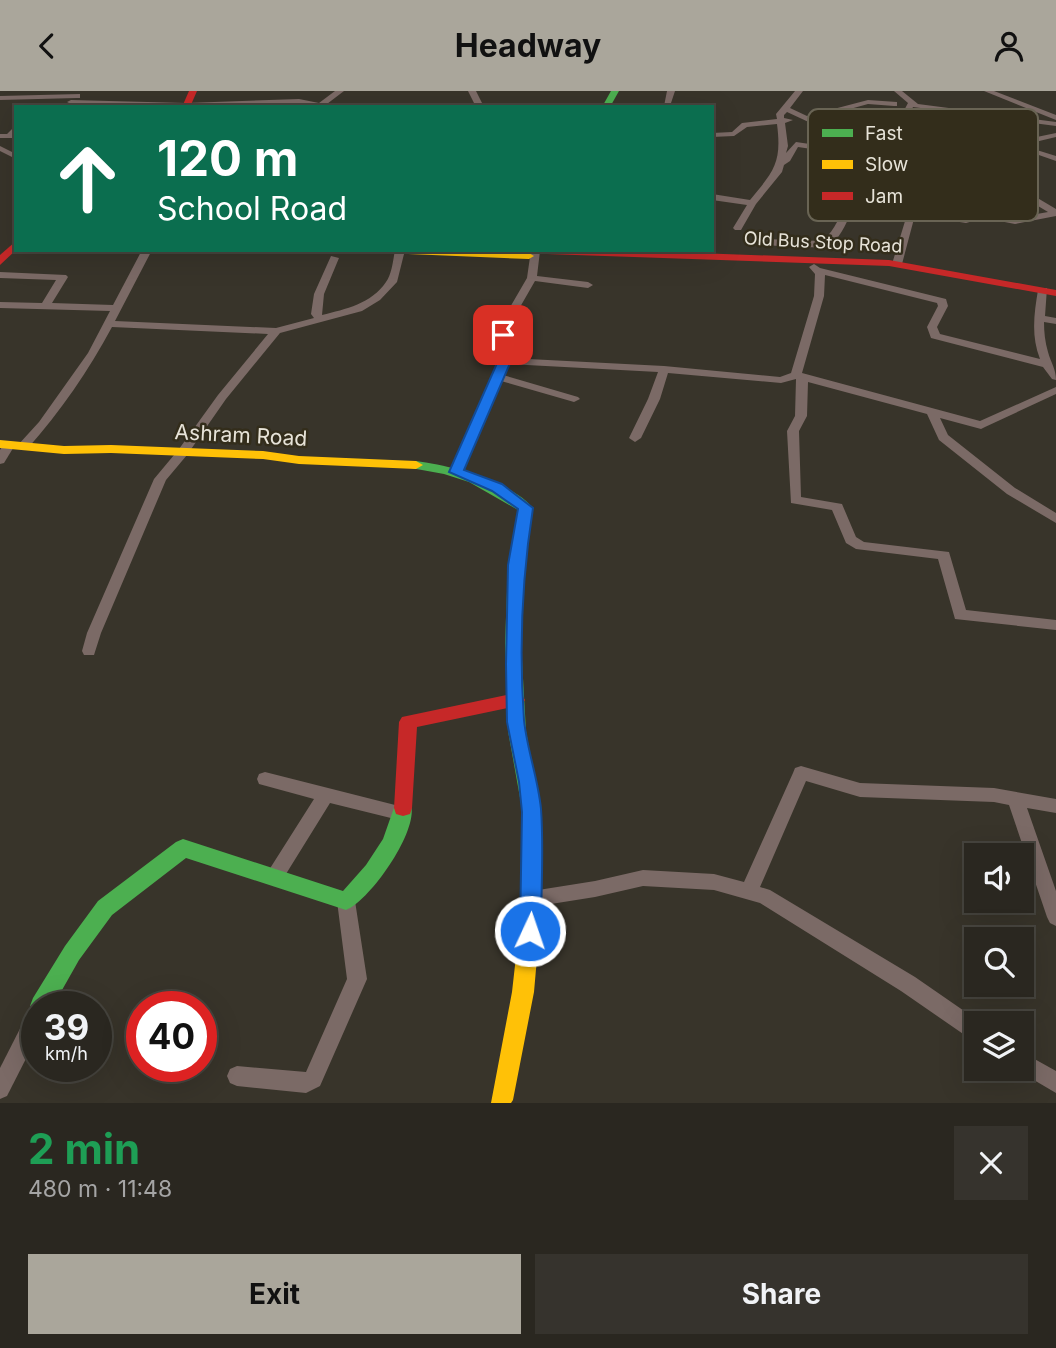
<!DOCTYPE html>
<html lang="en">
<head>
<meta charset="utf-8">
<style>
	body { margin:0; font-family:Inter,sans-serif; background:#36332d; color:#f1f3f6; height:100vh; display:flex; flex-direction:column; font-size:26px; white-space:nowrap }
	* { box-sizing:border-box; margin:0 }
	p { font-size:23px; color:#a5a5a5 }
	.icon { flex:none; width:38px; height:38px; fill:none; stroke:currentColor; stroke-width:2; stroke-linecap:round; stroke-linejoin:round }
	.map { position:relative; height:1012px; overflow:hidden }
	.side { display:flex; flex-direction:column; background:#2a2720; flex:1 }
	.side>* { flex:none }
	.guide { position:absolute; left:14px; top:14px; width:700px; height:147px; border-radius:0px; box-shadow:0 7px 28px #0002,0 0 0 2px #46443e; background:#0b6e4f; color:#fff; overflow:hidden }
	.tools { position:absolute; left:964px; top:752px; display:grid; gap:14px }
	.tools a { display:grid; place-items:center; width:70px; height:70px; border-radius:0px; background:#2a2720; box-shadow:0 7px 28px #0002,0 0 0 2px #46443e; font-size:35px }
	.speed { position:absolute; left:21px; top:900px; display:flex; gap:14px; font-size:35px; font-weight:700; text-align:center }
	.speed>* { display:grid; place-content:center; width:91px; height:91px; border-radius:50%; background:#2a2720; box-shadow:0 7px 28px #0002,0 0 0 2px #46443e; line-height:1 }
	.speed small { font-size:18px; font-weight:400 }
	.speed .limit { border:10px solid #d22; background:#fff; color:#111 }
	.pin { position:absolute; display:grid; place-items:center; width:60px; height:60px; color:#fff; margin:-30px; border-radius:14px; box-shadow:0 4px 10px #0006 }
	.me { position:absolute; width:77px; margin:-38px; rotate:3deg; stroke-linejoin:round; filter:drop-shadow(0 0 5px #0008) }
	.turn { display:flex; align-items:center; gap:24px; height:147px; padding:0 28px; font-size:32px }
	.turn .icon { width:91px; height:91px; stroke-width:2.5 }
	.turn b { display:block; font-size:49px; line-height:60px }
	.round { display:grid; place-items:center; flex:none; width:74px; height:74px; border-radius:0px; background:#36332d }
	.headline { display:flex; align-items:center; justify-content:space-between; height:119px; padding:0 28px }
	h1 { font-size:42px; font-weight:700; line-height:52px; color:#1e9e55 }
	.cta { display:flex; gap:14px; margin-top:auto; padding:14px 28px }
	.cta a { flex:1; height:80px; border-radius:0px; background:#aaa69b; color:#111; font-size:28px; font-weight:700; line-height:80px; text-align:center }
	.cta a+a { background:#36332d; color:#f1f3f6 }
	header { display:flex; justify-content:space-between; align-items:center; height:91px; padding:0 28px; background:#aaa69b; color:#111; font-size:32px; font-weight:700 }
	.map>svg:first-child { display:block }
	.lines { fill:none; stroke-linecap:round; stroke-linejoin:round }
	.street { fill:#7b6a66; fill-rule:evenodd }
	.fast { fill:#4caf50; fill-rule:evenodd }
	.slow { fill:#ffc107; fill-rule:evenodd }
	.jam { fill:#c62828; fill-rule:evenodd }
	.route { fill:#1a73e8; stroke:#114b97; stroke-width:2 }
	.labels { text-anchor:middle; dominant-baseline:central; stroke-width:5; stroke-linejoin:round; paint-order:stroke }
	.far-street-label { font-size:18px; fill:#e7e3d8; stroke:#332d1b }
	.street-label { font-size:21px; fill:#e7e3d8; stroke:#332d1b }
	.key { fill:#332d1b; stroke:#696454; stroke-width:2 }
	.key-label { font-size:19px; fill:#e7e3d8 }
</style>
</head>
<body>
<header><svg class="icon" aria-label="back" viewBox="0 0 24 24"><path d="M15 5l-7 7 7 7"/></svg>Headway<svg class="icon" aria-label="person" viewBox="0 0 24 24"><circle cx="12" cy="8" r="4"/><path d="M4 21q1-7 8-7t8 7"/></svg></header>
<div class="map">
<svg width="1056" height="1012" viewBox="0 0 1056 1012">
	<rect width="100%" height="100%" fill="#38342a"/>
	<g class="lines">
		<g class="street">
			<path d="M 335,0 L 344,0 L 323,16 L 299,12 L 200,16 L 71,13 L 67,11 L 71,9 L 186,12 L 299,8 L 319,12 Z"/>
			<path d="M 468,0 L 476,0 L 484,16 L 476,16 Z"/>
			<path d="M 667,0 L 675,0 L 671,12 L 684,16 L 664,15 Z"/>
			<path d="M 795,0 L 803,0 L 790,17 L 807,25 L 868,9 L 897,11 L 897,15 L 894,15 L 868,13 L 814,28 L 847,42 L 866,59 L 918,66 L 928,75 L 936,79 L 974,81 L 1009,90 L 1056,118 L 1056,125 L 1015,133 L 984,127 L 966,132 L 915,124 L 902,173 L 894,175 L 892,173 L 909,117 L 929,82 L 922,79 L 915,70 L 877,65 C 859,88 851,138 832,152 C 822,160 774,155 761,153 L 761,149 L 764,148 L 821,150 C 840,142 853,84 870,64 L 859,65 L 798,56 L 790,70 L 784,74 L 782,81 L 756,113 L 741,139 L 735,139 L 733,137 L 747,114 L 712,109 L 712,103 L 750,109 C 774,80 782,72 777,33 L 747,36 L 734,45 L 712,46 L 712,42 L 732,41 L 742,32 L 777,28 L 776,23 ZM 787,21 L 841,46 L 858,60 L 796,51 L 786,62 L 788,55 L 785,32 L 793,29 L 784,27 L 784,24 ZM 937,84 L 974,87 L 1003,94 L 1048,121 L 1015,127 L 984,121 L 966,126 L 917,119 Z"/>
			<path d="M 894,0 L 902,0 L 918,13 L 1056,31 L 1056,35 L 913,16 L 908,27 L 915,44 L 972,41 L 1032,47 L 1056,42 L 1056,46 L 1035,51 L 1027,56 L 1056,65 L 1056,70 L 1013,55 L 1024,51 L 972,45 L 917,48 L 918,55 L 912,55 L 900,27 L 908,12 Z"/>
			<path d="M 984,0 L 994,0 L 1056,24 L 1056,29 Z"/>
			<path d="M 80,3 L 80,7 L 77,7 L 0,9 L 0,5 Z"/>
			<path d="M 13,37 L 16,37 L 16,43 L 12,47 L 0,47 L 0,43 L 7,43 Z"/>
			<path d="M 0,55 L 16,63 L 16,68 L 0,60 Z"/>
			<path d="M 142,159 L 152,159 L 115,230 L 276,237 L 314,227 L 311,223 L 314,203 L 331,165 L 339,167 L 324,203 L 322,224 C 346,218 371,213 386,191 C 392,183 393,169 395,159 L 405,159 L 397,191 L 380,209 L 362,220 L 280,242 L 226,308 L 187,364 L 166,389 L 101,542 L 94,564 L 84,564 L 82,560 L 87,542 L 154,388 L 179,358 L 218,304 L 268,243 L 112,236 C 89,279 60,321 28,357 L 24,358 L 18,354 L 39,331 L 88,262 L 110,220 L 0,217 L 0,211 L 42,212 L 56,189 L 0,187 L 0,181 L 66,184 L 68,186 L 52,212 L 113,214 Z"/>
			<path d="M 531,159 L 540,160 L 537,185 L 588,191 L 593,194 L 588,197 L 535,190 L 508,237 L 509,267 L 664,275 L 780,286 L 791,282 L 814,205 L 815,183 L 809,176 L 814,173 L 820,177 L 946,208 L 948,215 L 937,236 L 940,243 L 1040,268 C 1031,245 1034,223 1038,199 L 1047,197 L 1045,225 L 1056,227 L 1056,233 L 1044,231 C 1044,241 1045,251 1048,261 C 1051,272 1056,278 1056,289 L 1052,288 L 1043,276 L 931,247 L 927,236 L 938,215 L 937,212 L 825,184 L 824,205 L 802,282 L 980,330 L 1056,296 L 1056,303 L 985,336 L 981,338 L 940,327 L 948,344 L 1015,397 L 1056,422 L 1056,432 L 1007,403 L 939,349 L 927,323 L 808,291 L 807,325 L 799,340 L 801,406 L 842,413 L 856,446 L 864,451 L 949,461 L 966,519 L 1056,529 L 1056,539 L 955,528 L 938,468 L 856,458 L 846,452 L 832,419 L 791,412 L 787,340 L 795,325 L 796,288 L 781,292 L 668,282 L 660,308 L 641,347 L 635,351 L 629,347 L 648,308 L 658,281 L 508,273 L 503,284 L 578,306 L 580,308 L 574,311 L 501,290 L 462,381 L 456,385 L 452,384 L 450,381 L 499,270 L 498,237 L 527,187 Z"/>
			<path d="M 9,350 L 15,354 L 4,372 L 0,373 L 0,359 L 5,351 Z"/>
			<path d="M 801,675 L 860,692 L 994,697 L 1056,708 L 1056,722 L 1027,717 L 1056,800 L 1056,835 L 1050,832 L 1047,826 L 1009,714 L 994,711 L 860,706 L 806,690 L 760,796 L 770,799 L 915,886 L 983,933 L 976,933 L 976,950 L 969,947 L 901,900 L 760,812 L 714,799 L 643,795 L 595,806 L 532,816 L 526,814 L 523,808 L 526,802 L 532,800 L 595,790 L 643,779 L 714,783 L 744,791 L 793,682 L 795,677 Z"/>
			<path d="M 265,681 L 403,716 L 409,718 L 411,723 L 409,728 L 403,730 L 330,712 L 281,791 L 275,793 L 269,791 L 266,785 L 269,779 L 314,708 L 259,693 L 257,688 L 259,683 Z"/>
			<path d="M 346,802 L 352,804 L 355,810 L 367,888 L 320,995 L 306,1002 L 237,995 L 230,992 L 227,985 L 230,978 L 237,975 L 306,981 L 347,888 L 337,810 L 340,804 Z"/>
			<path d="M 37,915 L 37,946 L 7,1005 L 0,1008 L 0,977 L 30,918 Z"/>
			<path d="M 1022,961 L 1056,980 L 1056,1002 L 1015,978 L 1022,978 Z"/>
		</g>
		<g class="fast">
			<path d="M 611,0 L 619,0 L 610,16 L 602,16 Z"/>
			<path d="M 416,370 C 449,374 511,390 533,417 L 524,475 L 521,552 L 526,640 L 540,718 L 541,821 L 538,828 L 531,831 L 524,828 L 521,821 L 522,718 L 508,640 L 505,552 L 508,475 L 518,419 L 469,391 L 444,383 L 411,377 L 409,374 Z"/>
			<path d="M 403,709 L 410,711 C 422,736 370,810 346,819 L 186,767 L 112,824 L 79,869 L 53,915 L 37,915 L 37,924 L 33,923 L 30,915 L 33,907 L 65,855 L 98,810 L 176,751 L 183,748 L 343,800 L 366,774 L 383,748 L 396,711 Z"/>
		</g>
		<g class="slow">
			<path d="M 379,159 L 529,162 L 534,165 L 529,168 L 384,162 Z"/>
			<path d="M 0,349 L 64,355 L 111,354 L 263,360 L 299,365 L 416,370 L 423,374 L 416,378 L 299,373 L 263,368 L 111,362 L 64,363 L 0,357 Z"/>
			<path d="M 531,811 L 538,814 L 541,821 L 534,901 L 513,1009 L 511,1012 L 491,1012 L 512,901 L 521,821 L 524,814 Z"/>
		</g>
		<g class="jam">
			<path d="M 189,0 L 197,0 L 190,16 L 182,16 Z"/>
			<path d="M 16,150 L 16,159 L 0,174 L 0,164 Z"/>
			<path d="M 513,159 L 616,159 L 889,169 L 1056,199 L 1056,205 L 889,175 L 518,162 Z"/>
			<path d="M 516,602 L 522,604 L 525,609 L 522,614 L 417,636 L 412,717 L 410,723 L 403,725 L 396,723 L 394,717 L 399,631 L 402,626 Z"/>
		</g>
	</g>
	<path class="route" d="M 503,241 L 509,244 L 511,270 L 464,379 L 502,393 L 533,417 C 522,486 519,559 524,629 C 527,659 538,687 541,718 C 544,758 541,799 541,840 L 538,847 L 530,850 L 523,847 L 520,840 L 522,721 L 519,691 L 507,631 L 506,573 L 508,474 L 518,418 L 492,400 L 449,381 L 498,270 L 497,244 Z"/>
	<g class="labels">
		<g class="far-street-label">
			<text transform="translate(823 151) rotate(3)">Old Bus Stop Road</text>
		</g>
		<g class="street-label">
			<text transform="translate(241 344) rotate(3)">Ashram Road</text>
		</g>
	</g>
	<rect x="808" y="18" width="230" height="112" rx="10" class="key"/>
	<rect x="822" y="38" width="31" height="8" fill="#4caf50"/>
	<rect x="822" y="69" width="31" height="9" fill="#ffc107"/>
	<rect x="822" y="101" width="31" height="8" fill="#c62828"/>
	<g class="key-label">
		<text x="865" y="49">Fast</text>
		<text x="865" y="80">Slow</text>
		<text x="865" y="112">Jam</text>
	</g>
</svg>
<div class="tools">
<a><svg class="icon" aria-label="sound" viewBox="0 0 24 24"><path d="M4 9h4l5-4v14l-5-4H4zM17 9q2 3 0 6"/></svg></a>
<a><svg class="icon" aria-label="search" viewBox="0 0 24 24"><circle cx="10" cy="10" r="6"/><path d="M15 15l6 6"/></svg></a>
<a><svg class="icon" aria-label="layers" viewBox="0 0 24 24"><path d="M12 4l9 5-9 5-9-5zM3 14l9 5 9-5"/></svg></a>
</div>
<div class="speed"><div>39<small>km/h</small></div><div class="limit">40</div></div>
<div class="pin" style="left:503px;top:244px;background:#d93025"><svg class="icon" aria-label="arrive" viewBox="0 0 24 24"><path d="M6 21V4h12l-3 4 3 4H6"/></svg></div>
<svg class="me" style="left:530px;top:840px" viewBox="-20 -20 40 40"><circle r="17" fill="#1a73e8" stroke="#fff" stroke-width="3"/><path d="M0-11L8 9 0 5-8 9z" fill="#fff"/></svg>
<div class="guide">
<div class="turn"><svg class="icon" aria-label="ahead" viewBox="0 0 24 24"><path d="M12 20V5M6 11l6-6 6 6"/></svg><div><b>120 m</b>School Road</div></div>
</div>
</div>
<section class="side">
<div class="headline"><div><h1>2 min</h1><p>480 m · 11:48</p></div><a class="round"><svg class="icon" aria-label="close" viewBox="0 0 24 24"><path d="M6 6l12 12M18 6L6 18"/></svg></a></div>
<div class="cta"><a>Exit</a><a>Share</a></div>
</section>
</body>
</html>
